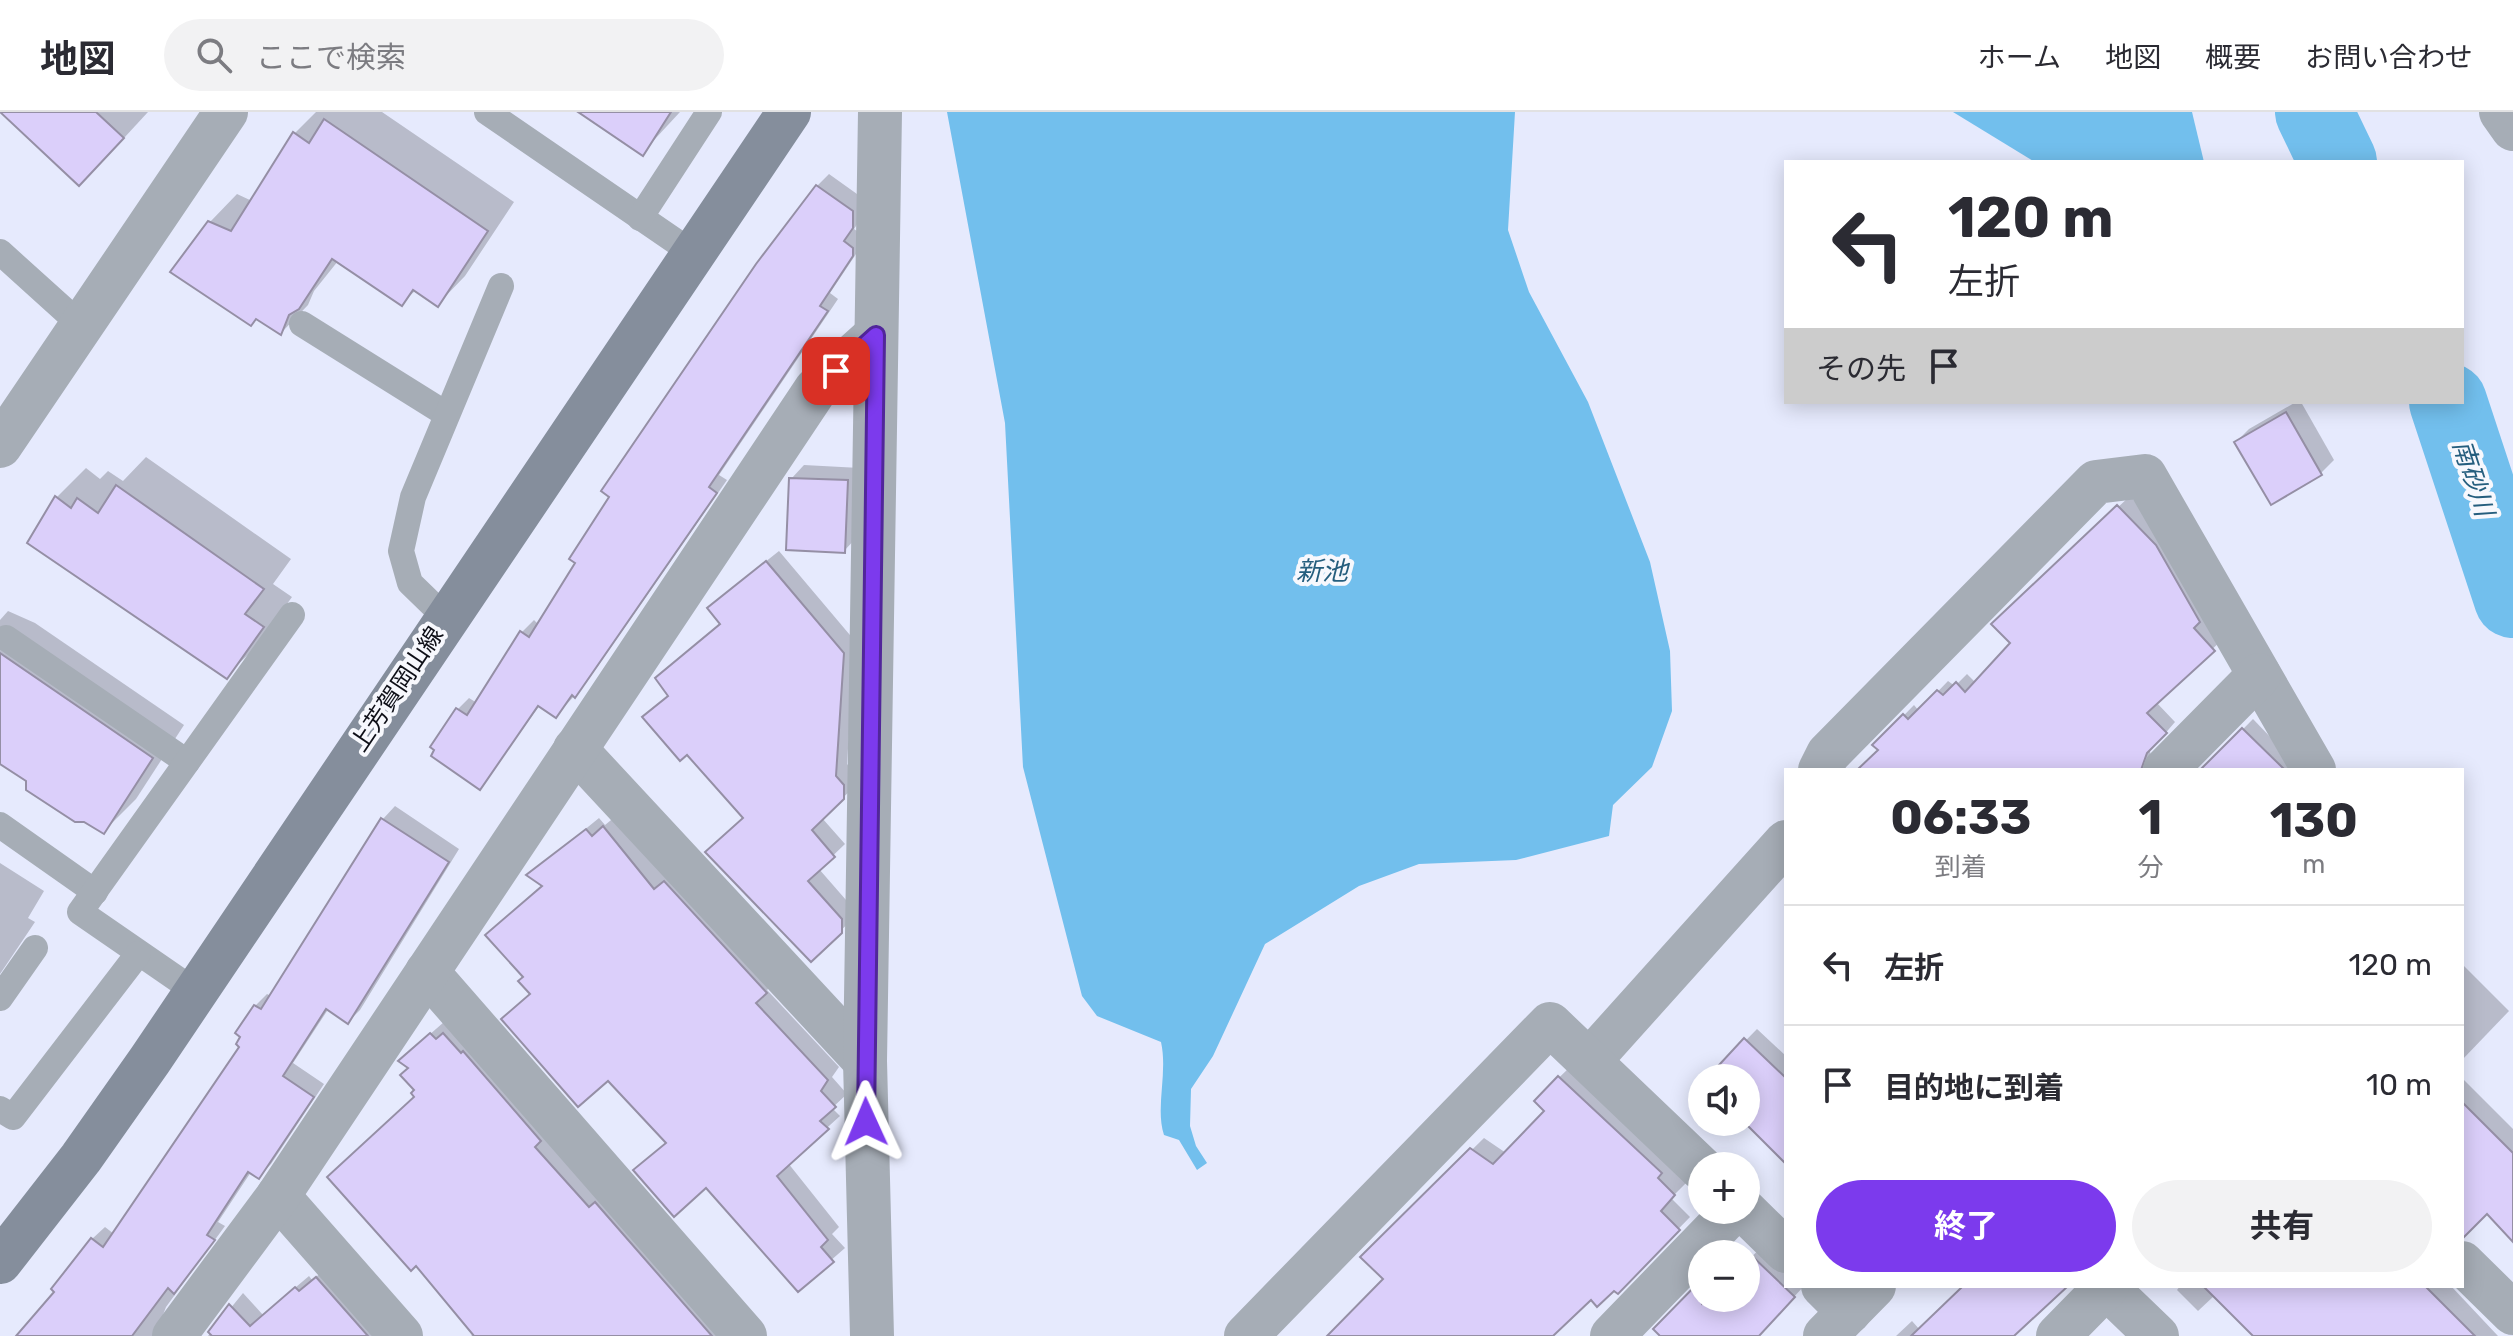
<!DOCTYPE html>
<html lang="ja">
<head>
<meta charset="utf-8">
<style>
	body { margin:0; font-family:Rubik,"Noto Sans JP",sans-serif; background:#f2f2f3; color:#2b2b33; height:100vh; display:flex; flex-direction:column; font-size:30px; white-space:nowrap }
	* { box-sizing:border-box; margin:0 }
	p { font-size:26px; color:#7c7c81 }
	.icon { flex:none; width:44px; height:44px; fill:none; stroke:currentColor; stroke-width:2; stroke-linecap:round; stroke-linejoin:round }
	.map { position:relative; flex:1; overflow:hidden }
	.panel { position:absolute; left:1784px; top:656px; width:680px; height:520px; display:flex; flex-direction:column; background:#fff; border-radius:0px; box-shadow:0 4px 20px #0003 }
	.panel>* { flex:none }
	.hud { position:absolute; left:1784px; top:48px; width:680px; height:244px; border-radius:0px; box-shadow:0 4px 20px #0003; background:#fff; color:#2b2b33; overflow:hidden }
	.buttons { position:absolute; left:1688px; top:952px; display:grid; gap:16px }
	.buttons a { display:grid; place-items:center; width:72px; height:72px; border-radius:50%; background:#fff; box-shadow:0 4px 20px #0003; font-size:40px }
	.pin { position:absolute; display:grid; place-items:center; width:68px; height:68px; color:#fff; margin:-34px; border-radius:16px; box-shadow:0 4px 12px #0006 }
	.me { position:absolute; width:88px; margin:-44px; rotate:359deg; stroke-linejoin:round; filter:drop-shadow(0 0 6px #0008) }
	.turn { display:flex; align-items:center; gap:28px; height:168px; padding:0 32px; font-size:36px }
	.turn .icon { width:104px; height:104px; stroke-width:2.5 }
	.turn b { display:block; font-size:56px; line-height:68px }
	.then { display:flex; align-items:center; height:76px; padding:0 32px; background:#0003; gap:16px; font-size:30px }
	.eta { display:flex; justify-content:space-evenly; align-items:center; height:136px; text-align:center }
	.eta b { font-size:48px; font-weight:700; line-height:56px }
	.button { display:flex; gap:16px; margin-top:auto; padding:16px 32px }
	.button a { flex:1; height:92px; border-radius:48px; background:#7c3aed; color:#fff; font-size:32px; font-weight:700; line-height:92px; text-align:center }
	.button a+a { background:#f2f2f3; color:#2b2b33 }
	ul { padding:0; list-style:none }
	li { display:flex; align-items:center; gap:24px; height:120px; padding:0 32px; border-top:2px solid #e1e1e2 }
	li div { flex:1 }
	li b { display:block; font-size:30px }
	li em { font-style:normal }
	header { display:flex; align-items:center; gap:48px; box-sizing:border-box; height:112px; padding:0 40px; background:#fff; border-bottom:2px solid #e1e1e2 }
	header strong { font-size:38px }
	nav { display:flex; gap:44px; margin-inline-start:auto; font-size:28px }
	.search { width:560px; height:72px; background:#f2f2f3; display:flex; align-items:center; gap:20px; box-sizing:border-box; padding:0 28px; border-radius:44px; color:#7c7c81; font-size:30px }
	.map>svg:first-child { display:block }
	.water { fill:#72bfed }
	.shadow { fill:#0003 }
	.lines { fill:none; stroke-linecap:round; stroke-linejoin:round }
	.river { stroke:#72bfed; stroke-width:78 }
	.building { fill:#dbcffa; stroke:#958fa5; stroke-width:2 }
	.service { stroke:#a6adb6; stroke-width:26 }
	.minor { stroke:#a6adb6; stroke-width:44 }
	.tertiary { stroke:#a6adb6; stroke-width:44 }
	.secondary { stroke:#858e9c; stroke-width:44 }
	.route-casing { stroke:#51269a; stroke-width:20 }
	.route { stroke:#7c3aed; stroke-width:14 }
	.labels { text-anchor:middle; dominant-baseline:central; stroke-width:8; stroke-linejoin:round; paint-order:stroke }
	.street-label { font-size:24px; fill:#0e0f17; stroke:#f7f8fd }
	.water-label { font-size:26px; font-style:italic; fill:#255e7e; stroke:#f7f8fd }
</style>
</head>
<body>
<header>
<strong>地図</strong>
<div class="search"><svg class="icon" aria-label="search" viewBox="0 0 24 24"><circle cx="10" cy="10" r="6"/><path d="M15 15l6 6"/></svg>ここで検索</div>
<nav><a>ホーム</a><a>地図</a><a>概要</a><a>お問い合わせ</a></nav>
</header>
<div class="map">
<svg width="2513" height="1224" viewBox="0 0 2513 1224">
	<rect width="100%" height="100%" fill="#e6eafd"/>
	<g class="water">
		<path d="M 947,0 L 1515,0 L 1508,118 L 1529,180 L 1588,290 L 1650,450 L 1670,539 L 1672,599 L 1652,655 L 1613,693 L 1609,724 L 1516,748 L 1419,752 L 1359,774 L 1265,832 L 1213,944 L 1191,977 L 1190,1014 L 1196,1034 L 1207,1051 L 1197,1058 L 1179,1028 L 1164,1023 C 1155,996 1168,961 1161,930 L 1097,904 L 1082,884 L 1023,655 L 1005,311 Z"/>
		<path d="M 1953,0 L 2192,0 L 2204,50 L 2035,50 Z"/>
	</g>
	<g class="shadow">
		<path d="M 2,0 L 148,0 L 112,39 Z"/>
		<path d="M 316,0 L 382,0 L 514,90 L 465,164 L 438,192 L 416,178 L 402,191 L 338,149 L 314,179 L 308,193 L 281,221 L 210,110 L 237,82 L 252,89 L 295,21 Z"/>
		<path d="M 581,0 L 680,0 L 642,41 Z"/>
		<path d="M 829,62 L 864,87 L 864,102 L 854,117 L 864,124 L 864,130 L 830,181 L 838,187 L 719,363 L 727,368 L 586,571 L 556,604 L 540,593 L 480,676 L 458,597 L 469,586 L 477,591 L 522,520 L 534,508 L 539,513 L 817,74 Z"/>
		<path d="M 2296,290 L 2301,290 L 2334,348 L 2321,361 L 2236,330 L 2249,317 Z"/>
		<path d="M 146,345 L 291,447 L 273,472 L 292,485 L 256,535 L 226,564 L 29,431 L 57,385 L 86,356 L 100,367 L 108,359 L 123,369 Z"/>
		<path d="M 804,353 L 860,356 L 857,425 L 844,439 L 791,367 Z"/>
		<path d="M 2130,384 L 2165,422 L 2223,527 L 2156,590 L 2175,610 L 2150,639 L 2153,658 L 1859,658 L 1880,638 L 1875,633 L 1914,593 L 1919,599 L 1948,569 L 1955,574 L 1967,562 L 1976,571 L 2013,531 L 2004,502 Z"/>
		<path d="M 779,439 L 855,529 L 847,652 L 855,661 L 855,674 L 822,706 L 845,732 L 819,757 L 853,796 L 853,807 L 810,847 L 707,740 L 745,705 L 670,583 L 722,511 L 721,485 Z"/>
		<path d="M 8,499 L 35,511 L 184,613 L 136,687 L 104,719 L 0,650 L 0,508 Z"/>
		<path d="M 2253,607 L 2302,658 L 2203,658 Z"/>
		<path d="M 395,694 L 459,737 L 360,898 L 348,910 L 329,896 L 293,951 L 324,972 L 271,1052 L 258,1065 L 251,1060 L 218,1110 L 225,1114 L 166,1195 L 161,1208 L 165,1224 L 19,1224 L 57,1180 L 54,1177 L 92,1127 L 105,1115 L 114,1122 L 242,934 L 255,894 L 267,882 L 271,884 L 383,707 Z"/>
		<path d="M 616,704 L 778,867 L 767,878 L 839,955 L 832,965 L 847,982 L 832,996 L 840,1004 L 788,1051 L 839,1115 L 832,1122 L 845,1136 L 798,1177 L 532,881 L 525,865 L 544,773 L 529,763 L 599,706 L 605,713 Z"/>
		<path d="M 0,751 L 44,779 L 28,806 L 35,810 L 0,862 Z"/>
		<path d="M 2462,852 L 2509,899 L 2462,948 Z"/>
		<path d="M 444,910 L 738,1224 L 471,1224 L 474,1221 L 410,956 L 413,937 Z"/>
		<path d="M 1757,917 L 1786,944 L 1786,1045 L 1746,966 L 1709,966 Z"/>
		<path d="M 1571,954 L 1686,1071 L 1671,1086 L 1690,1105 L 1618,1179 L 1614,1176 L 1591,1185 L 1550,1224 L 1329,1224 L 1386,1167 L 1363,1145 L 1484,1026 L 1506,1041 L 1547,999 L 1536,988 Z"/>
		<path d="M 2462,966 L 2513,1017 L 2513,1127 L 2488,1100 L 2462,1108 Z"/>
		<path d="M 1764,1133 L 1786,1154 L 1786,1174 L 1804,1174 L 1758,1224 L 1663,1224 L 1702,1170 L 1702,1186 L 1746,1186 L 1746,1150 Z"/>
		<path d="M 326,1157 L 382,1224 L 208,1224 L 243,1181 L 263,1203 L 309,1164 L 312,1168 Z"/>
		<path d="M 1965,1174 L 2065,1174 L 2011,1224 L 1896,1224 L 1912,1209 L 1920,1218 Z"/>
		<path d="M 2180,1174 L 2451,1174 L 2498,1224 L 2258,1224 L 2215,1183 L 2198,1199 L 2177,1178 Z"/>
	</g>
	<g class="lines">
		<g class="river">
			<path d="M 2314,0 L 2338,50"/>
			<path d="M 2448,290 L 2513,487"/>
		</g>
	</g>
	<g class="building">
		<path d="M 0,0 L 96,0 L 124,26 L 79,74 Z"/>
		<path d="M 578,0 L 671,0 L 643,44 Z"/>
		<path d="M 324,7 L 488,119 L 438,195 L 413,178 L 402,194 L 332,147 L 299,197 L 289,203 L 281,223 L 256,207 L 251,214 L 170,160 L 208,109 L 231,119 L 293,20 L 309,31 Z"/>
		<path d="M 816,73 L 853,99 L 853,116 L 844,129 L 853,136 L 853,144 L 820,194 L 828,199 L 709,375 L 717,381 L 575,586 L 572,583 L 556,606 L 538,594 L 480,678 L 431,644 L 434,638 L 430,635 L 456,596 L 467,603 L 520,519 L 529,525 L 575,451 L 569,447 L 609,385 L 601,379 L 756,152 Z"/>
		<path d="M 2286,300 L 2322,363 L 2271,393 L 2234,330 Z"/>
		<path d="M 789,366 L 848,368 L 845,441 L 786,438 Z"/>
		<path d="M 116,373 L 264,477 L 245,502 L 264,515 L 227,567 L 27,431 L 55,384 L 71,396 L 77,386 L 98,401 Z"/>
		<path d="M 2117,393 L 2156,433 L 2200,510 L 2194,516 L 2215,539 L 2147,601 L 2167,621 L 2147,641 L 2141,658 L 1857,658 L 1878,638 L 1872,633 L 1903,602 L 1908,607 L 1937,578 L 1943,583 L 1956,570 L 1965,580 L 2010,531 L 1991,512 Z"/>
		<path d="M 766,449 L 844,541 L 836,664 L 844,673 L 844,687 L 812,718 L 835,745 L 808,769 L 842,807 L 842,821 L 811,850 L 705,740 L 743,706 L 687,643 L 680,649 L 642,605 L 668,584 L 655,566 L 720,512 L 707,496 Z"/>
		<path d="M 0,541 L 153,646 L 104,722 L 84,710 L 75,710 L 26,678 L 26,669 L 0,652 Z"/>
		<path d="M 2242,616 L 2285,658 L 2200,658 Z"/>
		<path d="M 381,706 L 449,750 L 348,912 L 326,897 L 283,964 L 314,985 L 259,1067 L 248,1060 L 207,1123 L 215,1128 L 174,1182 L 168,1176 L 132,1224 L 16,1224 L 54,1180 L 51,1177 L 91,1126 L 103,1135 L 239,935 L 236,932 L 240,925 L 235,921 L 254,893 L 261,897 Z"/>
		<path d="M 603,714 L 654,777 L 664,769 L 767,881 L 756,891 L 828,968 L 821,979 L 836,995 L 820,1009 L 829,1017 L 777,1064 L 828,1128 L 821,1135 L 834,1150 L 798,1180 L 706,1076 L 674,1105 L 633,1058 L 666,1031 L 608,969 L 578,995 L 501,907 L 530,882 L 518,869 L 523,865 L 485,823 L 542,774 L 526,763 L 586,717 L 592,724 Z"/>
		<path d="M 430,921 L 436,927 L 443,921 L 461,941 L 463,939 L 541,1029 L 535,1035 L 589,1095 L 595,1090 L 712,1224 L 474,1224 L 416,1154 L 411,1159 L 327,1065 L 414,985 L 411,981 L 414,978 L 400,963 L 408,956 L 398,949 Z"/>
		<path d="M 1744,926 L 1786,966 L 1786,1052 L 1744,1010 L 1746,966 L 1707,966 Z"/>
		<path d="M 1558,964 L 1662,1061 L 1658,1066 L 1675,1083 L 1661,1099 L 1680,1118 L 1618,1182 L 1614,1179 L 1597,1195 L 1591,1188 L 1553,1224 L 1327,1224 L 1383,1167 L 1360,1145 L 1470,1036 L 1493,1052 L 1544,999 L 1534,989 Z"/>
		<path d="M 2462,990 L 2513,1041 L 2513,1130 L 2487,1102 L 2462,1127 Z"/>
		<path d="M 1751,1143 L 1795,1185 L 1759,1224 L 1660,1224 L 1653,1217 L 1702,1167 L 1702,1191 L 1707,1186 L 1746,1186 L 1746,1148 Z"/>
		<path d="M 316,1165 L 368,1224 L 212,1224 L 208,1220 L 229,1192 L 250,1214 L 295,1175 L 299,1179 Z"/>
		<path d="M 1963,1174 L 2068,1174 L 2014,1224 L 1911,1224 Z"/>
		<path d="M 2203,1174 L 2425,1174 L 2475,1224 L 2253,1224 Z"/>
	</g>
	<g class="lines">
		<g class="service">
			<path d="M 487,0 L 694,142"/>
			<path d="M 640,106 L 709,0"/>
			<path d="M 0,140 L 82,214"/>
			<path d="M 302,212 L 446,302"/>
			<path d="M 445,505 L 410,471 L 401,439 L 413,385 L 501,174"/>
			<path d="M 6,526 L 187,650"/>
			<path d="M 0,713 L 95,780"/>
			<path d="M 196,880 L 80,800 L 292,503"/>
			<path d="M 0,886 L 35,836"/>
			<path d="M 0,997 L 13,1005 L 138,842"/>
		</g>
		<g class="minor">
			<path d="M 0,334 L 226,0"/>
			<path d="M 575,637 L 865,949"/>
			<path d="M 1820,658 L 1828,642 L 2096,370 L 2145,364 L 2314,658"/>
			<path d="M 2165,658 L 2259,563"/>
			<path d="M 427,860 L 745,1224"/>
			<path d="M 1590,948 L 1786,730"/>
			<path d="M 278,1084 L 401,1224"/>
			<path d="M 1744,1098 L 1786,1139"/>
			<path d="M 2462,1151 L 2513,1201"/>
			<path d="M 1823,1174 L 1849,1200"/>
			<path d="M 2106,1175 L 2157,1224"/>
			<path d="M 174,1224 L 278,1084 L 816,277 L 876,223"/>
			<path d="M 872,1224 L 865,949 L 880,0"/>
			<path d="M 1246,1224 L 1550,912 L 1702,1057"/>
			<path d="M 1612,1224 L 1734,1098"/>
			<path d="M 2058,1224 L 2107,1174"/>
		</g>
		<g class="tertiary">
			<path d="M 2501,0 L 2513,17"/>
			<path d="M 1825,1224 L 1874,1174"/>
		</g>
		<path class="secondary" d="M 0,1150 L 81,1046 L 150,948 L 789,0"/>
	</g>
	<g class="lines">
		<g class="route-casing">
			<path id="route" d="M 836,259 L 876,223 L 866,1010"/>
		</g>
		<use href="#route" class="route"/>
	</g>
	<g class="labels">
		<g class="street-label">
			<text transform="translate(397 577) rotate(-56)">上芳賀岡山線</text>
		</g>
		<g class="water-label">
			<text transform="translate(2473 366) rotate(72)">南砂川</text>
			<text x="1322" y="459">新池</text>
		</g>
	</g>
</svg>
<div class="buttons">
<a><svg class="icon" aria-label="sound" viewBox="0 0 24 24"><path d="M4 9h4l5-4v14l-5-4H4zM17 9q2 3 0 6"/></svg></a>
<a>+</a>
<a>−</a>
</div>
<div class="pin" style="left:836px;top:259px;background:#d93025"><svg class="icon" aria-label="arrive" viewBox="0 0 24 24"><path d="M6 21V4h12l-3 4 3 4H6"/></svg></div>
<svg class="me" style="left:866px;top:1010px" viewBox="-20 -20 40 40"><path d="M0-17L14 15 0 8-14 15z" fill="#7c3aed" stroke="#fff" stroke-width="4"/></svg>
<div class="hud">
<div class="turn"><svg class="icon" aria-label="left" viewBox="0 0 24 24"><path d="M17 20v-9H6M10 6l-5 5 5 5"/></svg><div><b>120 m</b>左折</div></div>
<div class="then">その先<svg class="icon" aria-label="arrive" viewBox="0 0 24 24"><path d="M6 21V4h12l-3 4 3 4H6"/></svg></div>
</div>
<section class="panel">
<div class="eta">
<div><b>06:33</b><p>到着</p></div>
<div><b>1</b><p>分</p></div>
<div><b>130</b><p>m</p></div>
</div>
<ul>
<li><svg class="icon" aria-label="left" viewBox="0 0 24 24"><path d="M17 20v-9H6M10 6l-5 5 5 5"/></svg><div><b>左折</b></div><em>120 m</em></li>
<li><svg class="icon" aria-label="arrive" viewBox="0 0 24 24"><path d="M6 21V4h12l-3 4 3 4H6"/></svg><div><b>目的地に到着</b></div><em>10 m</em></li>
</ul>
<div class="button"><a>終了</a><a>共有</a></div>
</section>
</div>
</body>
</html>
